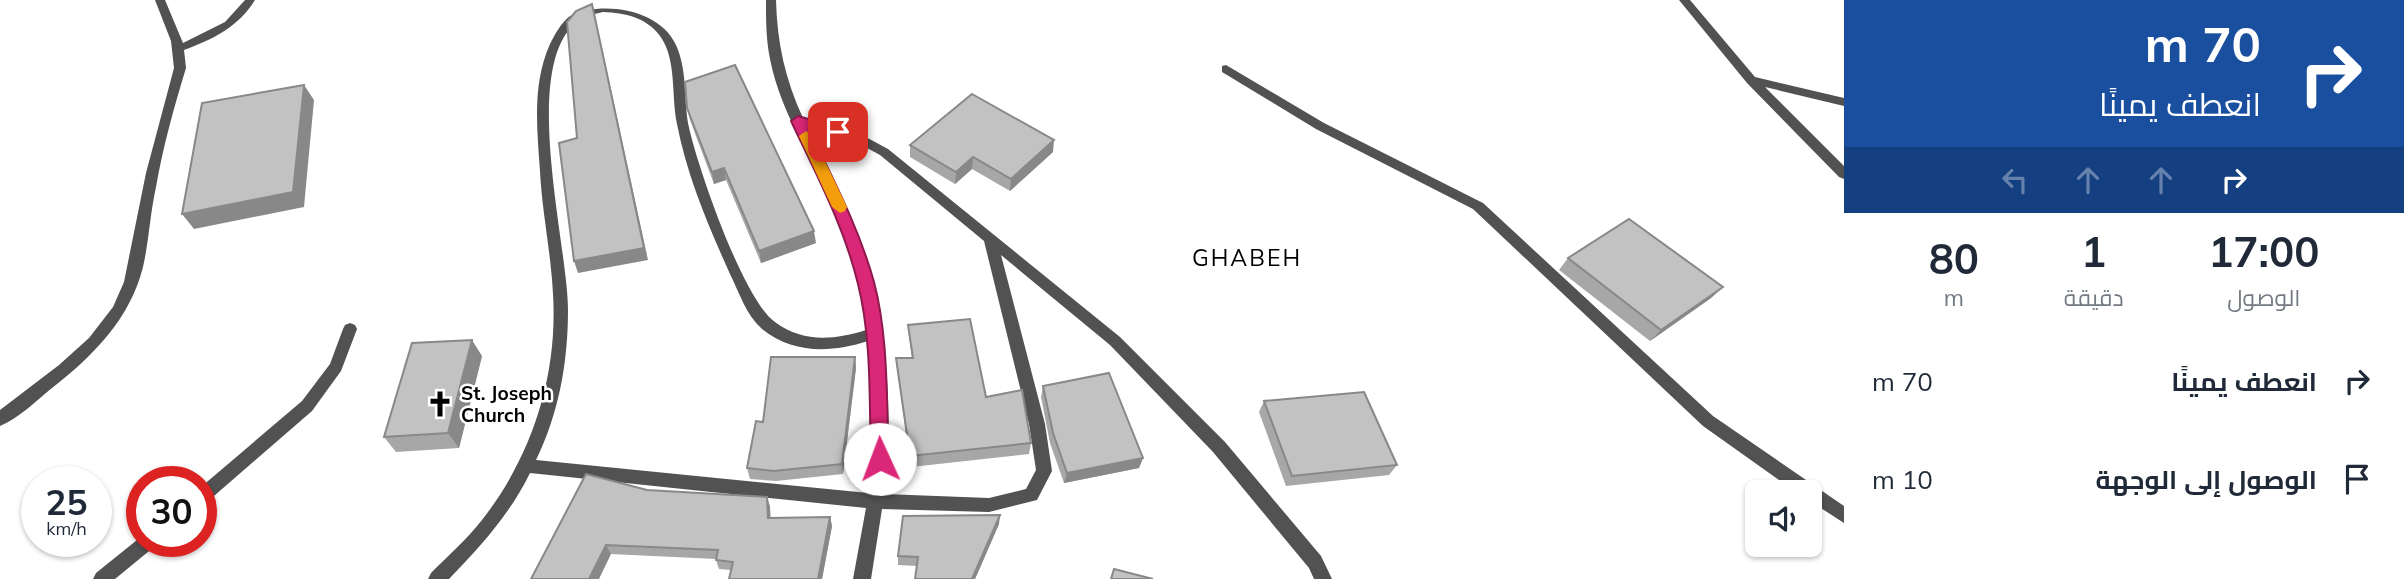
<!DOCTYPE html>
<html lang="ar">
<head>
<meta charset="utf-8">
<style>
	body { margin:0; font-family:Mulish,Cairo,sans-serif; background:#f2f2f3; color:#1f2937; direction:rtl; height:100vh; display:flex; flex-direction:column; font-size:26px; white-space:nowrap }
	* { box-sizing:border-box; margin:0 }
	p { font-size:23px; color:#747a83 }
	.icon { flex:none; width:38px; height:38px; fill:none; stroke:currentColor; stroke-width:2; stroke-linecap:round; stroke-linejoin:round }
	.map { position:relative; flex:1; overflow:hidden; direction:ltr }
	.drawer { display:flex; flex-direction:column; background:#fff; width:560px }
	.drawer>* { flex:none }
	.guide { background:#1a4fa0; color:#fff; overflow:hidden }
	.fabs { position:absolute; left:1745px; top:480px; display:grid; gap:14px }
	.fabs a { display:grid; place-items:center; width:77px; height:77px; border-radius:10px; background:#fff; box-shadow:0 2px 5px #0004; font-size:35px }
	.speed { position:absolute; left:21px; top:466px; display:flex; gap:14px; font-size:35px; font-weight:700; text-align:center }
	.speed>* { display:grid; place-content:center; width:91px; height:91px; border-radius:50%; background:#fff; box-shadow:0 2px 5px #0004; line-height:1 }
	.speed small { font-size:18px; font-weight:400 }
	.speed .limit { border:10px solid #d22; background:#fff; color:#111 }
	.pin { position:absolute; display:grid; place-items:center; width:60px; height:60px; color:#fff; margin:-30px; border-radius:14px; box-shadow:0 4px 10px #0006 }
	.me { position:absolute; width:77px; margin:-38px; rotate:358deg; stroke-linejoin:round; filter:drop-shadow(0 0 5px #0008) }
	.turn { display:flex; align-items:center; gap:24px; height:147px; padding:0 28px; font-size:32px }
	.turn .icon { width:91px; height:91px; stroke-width:2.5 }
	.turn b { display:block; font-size:49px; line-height:60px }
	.lanes { display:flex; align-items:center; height:66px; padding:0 28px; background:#0003; justify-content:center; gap:35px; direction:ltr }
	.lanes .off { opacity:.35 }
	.eta { display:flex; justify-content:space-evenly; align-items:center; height:119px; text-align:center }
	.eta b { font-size:42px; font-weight:700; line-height:49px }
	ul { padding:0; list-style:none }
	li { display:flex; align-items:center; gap:21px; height:98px; padding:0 28px }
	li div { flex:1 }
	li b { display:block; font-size:26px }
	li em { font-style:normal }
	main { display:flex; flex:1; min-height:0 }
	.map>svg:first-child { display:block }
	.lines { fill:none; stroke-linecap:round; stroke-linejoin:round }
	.street { fill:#525252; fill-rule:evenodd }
	.wall { fill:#a7a7a7 }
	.shaded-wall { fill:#888 }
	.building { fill:#c2c2c2; stroke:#888; stroke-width:2 }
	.route { fill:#db2777; stroke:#8e194d; stroke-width:2 }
	.slow { fill:#f59e0b }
	.labels { text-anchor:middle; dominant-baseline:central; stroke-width:5; stroke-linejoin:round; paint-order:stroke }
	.poi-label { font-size:19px; font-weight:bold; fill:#000; stroke:#fff; text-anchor:start }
	.quarter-label { font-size:23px; letter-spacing:2px; fill:#000; stroke:#fff }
</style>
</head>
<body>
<main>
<section class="drawer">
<div class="guide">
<div class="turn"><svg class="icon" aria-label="right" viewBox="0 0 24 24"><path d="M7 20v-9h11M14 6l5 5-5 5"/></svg><div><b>70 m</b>انعطف يمينًا</div></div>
<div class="lanes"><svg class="icon off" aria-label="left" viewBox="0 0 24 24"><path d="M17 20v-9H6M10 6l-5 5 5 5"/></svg><svg class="icon off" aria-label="ahead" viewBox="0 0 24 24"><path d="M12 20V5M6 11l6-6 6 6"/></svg><svg class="icon off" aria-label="ahead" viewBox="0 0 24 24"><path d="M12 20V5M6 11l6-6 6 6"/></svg><svg class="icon" aria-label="right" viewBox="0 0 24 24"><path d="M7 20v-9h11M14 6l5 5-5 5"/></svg></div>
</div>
<div class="eta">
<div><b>17:00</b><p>الوصول</p></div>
<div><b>1</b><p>دقيقة</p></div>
<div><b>80</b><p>m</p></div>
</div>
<ul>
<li><svg class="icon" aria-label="right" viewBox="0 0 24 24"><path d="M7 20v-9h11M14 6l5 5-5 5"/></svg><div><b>انعطف يمينًا</b></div><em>70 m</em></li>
<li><svg class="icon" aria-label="arrive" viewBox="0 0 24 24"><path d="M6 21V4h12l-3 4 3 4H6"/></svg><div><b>الوصول إلى الوجهة</b></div><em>10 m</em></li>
</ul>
</section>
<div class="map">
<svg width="1844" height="579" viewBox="0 0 1844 579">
	<rect width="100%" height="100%" fill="#fff"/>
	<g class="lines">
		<g class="street">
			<path d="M 155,0 L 165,0 L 183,43 L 225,22 L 245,0 L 255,0 C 238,27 214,39 184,50 L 186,68 C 174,107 163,147 156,187 C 150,214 149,241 143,267 C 130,319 93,356 52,388 C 37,400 18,419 0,426 L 0,410 L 59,365 L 89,338 L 113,307 L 124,282 L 146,173 L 174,68 L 171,41 Z"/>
			<path d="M 766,0 L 776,0 C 777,42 785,79 803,118 L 862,135 L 888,149 L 1120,337 L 1225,442 L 1321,556 L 1332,579 L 1314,579 L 1309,568 L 1213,452 L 1110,345 L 1001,255 L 1045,424 L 1052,471 L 1037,500 L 989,512 L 882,509 L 871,579 L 853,579 L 866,508 L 530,473 C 510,514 480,547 449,579 L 428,579 L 431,573 C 448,556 467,539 482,520 C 532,456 558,376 553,294 C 551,253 542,212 540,171 C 537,128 532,84 550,44 C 555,34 561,23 570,16 C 602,0 660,9 676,45 C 687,69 684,97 688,123 C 696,163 743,300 775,322 C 803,343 834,340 866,330 C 861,293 854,256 839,221 C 818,167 781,116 770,59 C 766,39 766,20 766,0 ZM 603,12 C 625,13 646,17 660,36 C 677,59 671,96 677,124 C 687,176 708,225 730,274 C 739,292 746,315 762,329 C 793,354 831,353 868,341 L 872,429 L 868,493 L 536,460 C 559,413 568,362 568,310 C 568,245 519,65 578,21 C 585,15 595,14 603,12 ZM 807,128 L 854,141 L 880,155 L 984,241 L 1029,424 L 1036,470 L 1026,489 L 989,498 L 884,494 C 895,405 886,308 854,225 C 841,191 823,160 807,128 Z"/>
			<path d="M 1679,0 L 1690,0 L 1755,77 L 1844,98 L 1844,106 L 1765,87 L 1844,166 L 1844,179 L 1839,177 L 1747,83 Z"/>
			<path d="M 1226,65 L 1324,123 L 1483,203 L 1713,416 L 1844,506 L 1844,523 L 1810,501 L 1810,492 L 1796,492 L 1703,426 L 1473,209 L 1316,129 L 1222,72 L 1222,66 Z"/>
			<path d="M 350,323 L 355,325 L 357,329 L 341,371 L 312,411 L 207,502 L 201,504 L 201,487 L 302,401 L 330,364 L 343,329 L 345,325 Z"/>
			<path d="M 142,536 L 142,541 L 156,541 L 154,547 L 115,579 L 93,579 L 96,573 Z"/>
		</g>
	</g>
	<g class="wall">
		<path d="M 687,108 L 816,243 L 761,263 L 726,180 L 714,184 L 690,120 Z"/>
		<path d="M 910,145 L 1053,152 L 1010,191 L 972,169 L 955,184 L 910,157 Z"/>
		<path d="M 1568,258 L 1723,287 L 1711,298 L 1650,341 L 1559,270 Z"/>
		<path d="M 908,325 L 986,397 L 1031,443 L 1029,454 L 911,467 L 897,369 L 896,358 L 912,358 L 909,336 Z"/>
		<path d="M 482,356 L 459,448 L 396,452 L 384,437 Z"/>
		<path d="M 855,357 L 856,368 L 843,474 L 776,481 L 750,479 L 747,468 L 763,422 Z"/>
		<path d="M 1043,386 L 1143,458 L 1139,468 L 1064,483 L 1050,443 L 1041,397 Z"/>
		<path d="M 1264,401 L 1397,465 L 1389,475 L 1286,486 L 1259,412 Z"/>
		<path d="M 647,490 L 767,497 L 770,507 L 770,518 L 830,517 L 832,526 L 822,579 L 729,579 L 731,570 L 719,569 L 716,560 L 716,559 L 611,554 L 531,579 Z"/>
		<path d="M 999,524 L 975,579 L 915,579 L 917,566 L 898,565 L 898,556 Z"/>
	</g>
	<g class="shaded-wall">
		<path d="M 592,4 L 595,16 L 648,260 L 578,273 L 574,261 Z"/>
		<path d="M 304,85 L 314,100 L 304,207 L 194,229 L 182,214 Z"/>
		<path d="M 1054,140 L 1053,152 L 1010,191 L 1011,179 Z"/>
		<path d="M 973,157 L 972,169 L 955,184 L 956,172 Z"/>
		<path d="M 724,168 L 726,180 L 714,184 L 712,172 Z"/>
		<path d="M 814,231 L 816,243 L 761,263 L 759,251 Z"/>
		<path d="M 1723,287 L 1711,298 L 1650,341 L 1661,330 Z"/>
		<path d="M 472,340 L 482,356 L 459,448 L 448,433 Z"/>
		<path d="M 855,357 L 856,368 L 843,474 L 842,464 Z"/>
		<path d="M 1143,458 L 1139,468 L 1064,483 L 1067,473 Z"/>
		<path d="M 767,497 L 770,507 L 771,527 L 768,518 Z"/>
		<path d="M 1000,515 L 999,524 L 975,579 L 972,579 Z"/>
		<path d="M 830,517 L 832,526 L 822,579 L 818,579 Z"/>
		<path d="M 606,545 L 611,554 L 599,579 L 589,579 Z"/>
	</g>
	<g class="building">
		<path d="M 592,4 L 644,248 L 574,261 L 559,143 L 577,138 L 567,22 L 576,11 Z"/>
		<path d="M 735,65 L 814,231 L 759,251 L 724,168 L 712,172 L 687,108 L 685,82 Z"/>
		<path d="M 304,85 L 293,192 L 182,214 L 202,103 Z"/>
		<path d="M 972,94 L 1054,140 L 1011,179 L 973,157 L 956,172 L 910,145 Z"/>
		<path d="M 1629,219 L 1723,287 L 1661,330 L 1568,258 Z"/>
		<path d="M 970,319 L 986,397 L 1022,390 L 1031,443 L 910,456 L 896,358 L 913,358 L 908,325 Z"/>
		<path d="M 472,340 L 448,433 L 384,437 L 412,343 Z"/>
		<path d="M 771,357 L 855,357 L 842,464 L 774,471 L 747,468 L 756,421 L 763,422 Z"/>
		<path d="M 1109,373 L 1143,458 L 1067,473 L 1053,433 L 1043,386 Z"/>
		<path d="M 1364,392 L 1397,465 L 1292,476 L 1264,401 Z"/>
		<path d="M 586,474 L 647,490 L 767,497 L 768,518 L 830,517 L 818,579 L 729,579 L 733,562 L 716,560 L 718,550 L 606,545 L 589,579 L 531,579 Z"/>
		<path d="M 1000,515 L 972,579 L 915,579 L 918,557 L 898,556 L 903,516 Z"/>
		<path d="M 1114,569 L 1153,579 L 1111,579 Z"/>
	</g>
	<path class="route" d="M 798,116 L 843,129 L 845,132 L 838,137 L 809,129 C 833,179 859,228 874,282 C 889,339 886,401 889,459 L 886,465 L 880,467 L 873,465 L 871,459 C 869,401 872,340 858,284 C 844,226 816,174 791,121 Z"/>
	<path class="slow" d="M 806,131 L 813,136 L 847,207 L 845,211 L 840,213 L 832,207 L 799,136 Z"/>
	<defs>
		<g id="church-bare" transform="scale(2.1)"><path d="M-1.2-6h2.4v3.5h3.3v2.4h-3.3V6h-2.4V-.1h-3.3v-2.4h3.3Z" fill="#000" stroke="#fff" stroke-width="2.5" paint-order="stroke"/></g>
	</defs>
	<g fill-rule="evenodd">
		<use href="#church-bare" x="440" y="404"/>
	</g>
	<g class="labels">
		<g class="poi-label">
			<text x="461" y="393">St. Joseph<tspan x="461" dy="22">Church</tspan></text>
		</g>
		<g class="quarter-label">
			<text x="1247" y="257">GHABEH</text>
		</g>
	</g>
</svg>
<div class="fabs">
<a><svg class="icon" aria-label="sound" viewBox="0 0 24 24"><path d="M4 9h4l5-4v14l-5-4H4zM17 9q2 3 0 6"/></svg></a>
</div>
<div class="speed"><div>25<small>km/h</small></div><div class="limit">30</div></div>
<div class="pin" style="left:838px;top:132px;background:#d93025"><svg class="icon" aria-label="arrive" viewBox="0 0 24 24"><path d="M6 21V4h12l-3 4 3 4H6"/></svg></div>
<svg class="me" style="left:880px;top:459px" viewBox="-20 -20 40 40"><circle r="19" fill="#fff"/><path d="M0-13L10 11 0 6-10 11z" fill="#db2777"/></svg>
</div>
</main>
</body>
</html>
